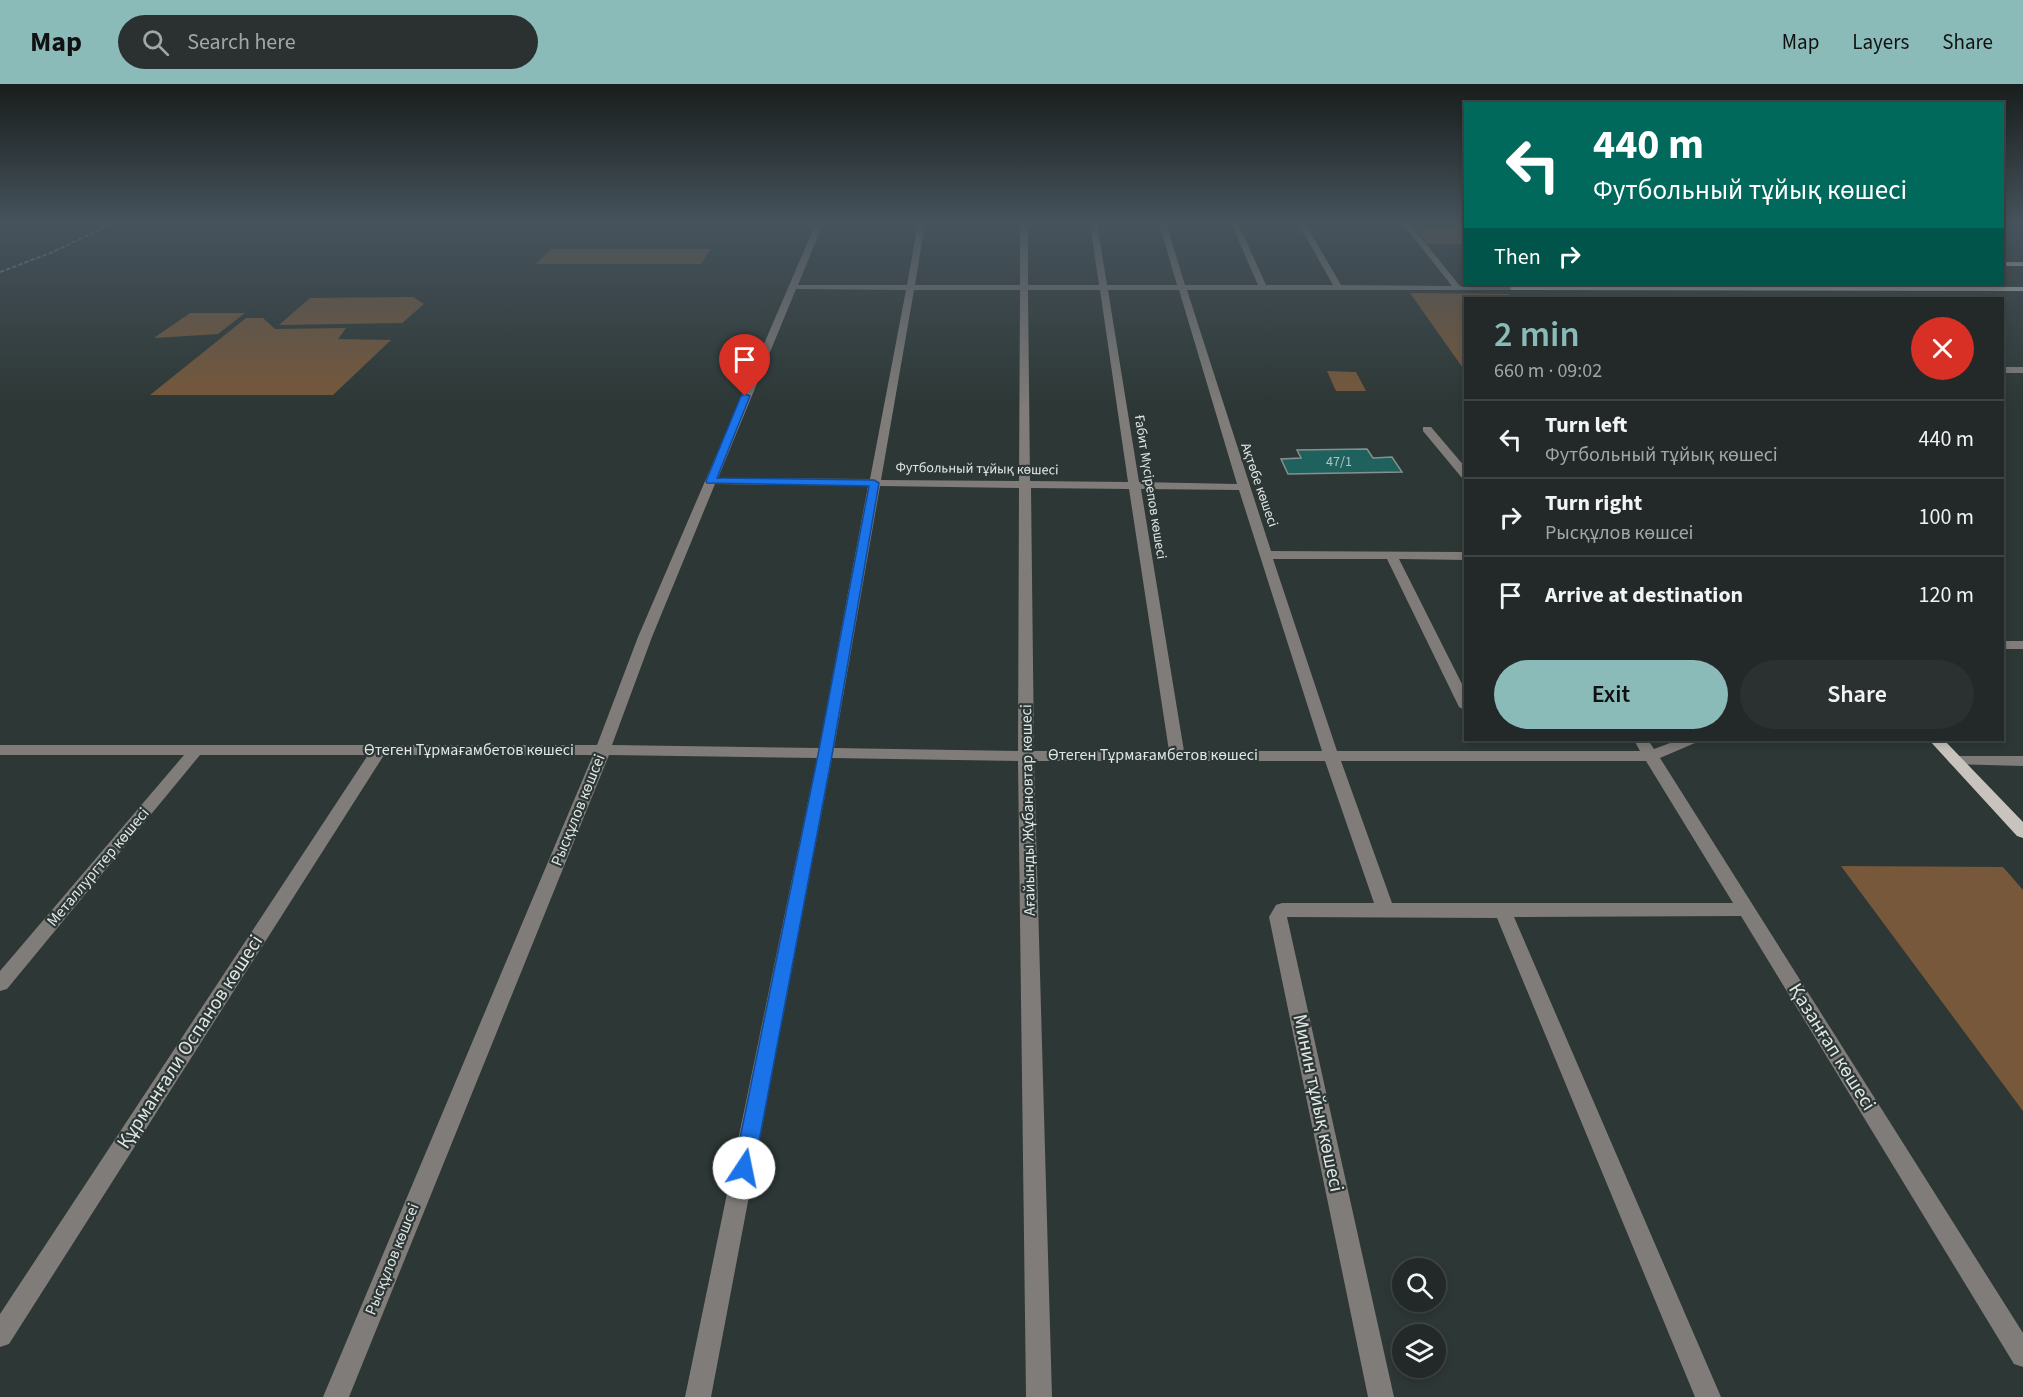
<!DOCTYPE html>
<html lang="en">
<head>
<meta charset="utf-8">
<style>
	body { margin:0; font-family:"Source Sans 3",sans-serif; background:#2a3130; color:#f1f3f6; height:100vh; display:flex; flex-direction:column; font-size:22px; white-space:nowrap }
	* { box-sizing:border-box; margin:0 }
	p { font-size:20px; color:#a2a6a8 }
	.icon { flex:none; width:33px; height:33px; fill:none; stroke:currentColor; stroke-width:2; stroke-linecap:round; stroke-linejoin:round }
	.map { position:relative; flex:1; overflow:hidden }
	.side { position:absolute; left:1464px; top:213px; width:540px; height:444px; display:flex; flex-direction:column; background:#222928; border-radius:0px; box-shadow:0 3px 9px #0003,0 0 0 2px #3f4545 }
	.side>* { flex:none }
	.guide { position:absolute; left:1464px; top:18px; width:540px; height:183px; border-radius:0px; box-shadow:0 3px 9px #0003,0 0 0 2px #3f4545; background:#00695c; color:#fff; overflow:hidden }
	.controls { position:absolute; left:1392px; top:1174px; display:grid; gap:12px }
	.controls a { display:grid; place-items:center; width:54px; height:54px; border-radius:50%; background:#222928; box-shadow:0 3px 9px #0003,0 0 0 2px #3f4545; font-size:30px }
	.pin { position:absolute; display:grid; place-items:center; width:51px; height:51px; color:#fff; margin:-62px -26px; border-radius:50% 50% 50% 0; rotate:-45deg; box-shadow:0 0 6px #0007 }
	.pin .icon { rotate:45deg }
	.me { position:absolute; width:66px; margin:-33px; rotate:11deg; stroke-linejoin:round; filter:drop-shadow(0 0 4px #0008) }
	.turn { display:flex; align-items:center; gap:21px; height:126px; padding:0 30px; font-size:27px }
	.turn .icon { width:78px; height:78px; stroke-width:2.5 }
	.turn b { display:block; font-size:42px; line-height:51px }
	.then { display:flex; align-items:center; height:57px; padding:0 30px; background:#0003; gap:12px; font-size:22px }
	.round { display:grid; place-items:center; flex:none; width:63px; height:63px; border-radius:32px; background:#2a3130 }
	.head { display:flex; align-items:center; justify-content:space-between; height:102px; padding:0 30px }
	h1 { font-size:36px; font-weight:600; line-height:45px; color:#8bbbb9 }
	.button { display:flex; gap:12px; margin-top:auto; padding:12px 30px }
	.button a { flex:1; height:69px; border-radius:36px; background:#8bbbb9; color:#111; font-size:24px; font-weight:600; line-height:69px; text-align:center }
	.button a+a { background:#2a3130; color:#f1f3f6 }
	ul { padding:0; list-style:none }
	li { display:flex; align-items:center; gap:18px; height:78px; padding:0 30px; border-top:2px solid #3f4545 }
	li div { flex:1 }
	li b { display:block; font-size:22px }
	li em { font-style:normal }
	header { display:flex; align-items:center; gap:36px; box-sizing:border-box; height:84px; padding:0 30px; background:#8bbbb9; color:#111 }
	header strong { font-size:28px }
	nav { display:flex; gap:33px; margin-inline-start:auto; font-size:21px }
	.search { width:420px; height:54px; background:#2a3130; display:flex; align-items:center; gap:15px; box-sizing:border-box; padding:0 21px; border-radius:33px; color:#a2a6a8; font-size:22px }
	.map>svg:first-child { display:block }
	.green { fill:#77583a }
	.building { fill:#1f625d; stroke:#86908f; stroke-width:1.5 }
	.lines { fill:none; stroke-linecap:round; stroke-linejoin:round }
	.minor { fill:#7f7c79; fill-rule:evenodd }
	.major { fill:#c9c3bd; fill-rule:evenodd }
	.rail { stroke:#858d8b; stroke-width:2; stroke-dasharray:4.5 2; stroke-linecap:butt }
	.route { fill:#1a73e8; stroke:#114b97; stroke-width:1.5 }
	.labels { text-anchor:middle; dominant-baseline:central; stroke-width:4.5; stroke-linejoin:round; paint-order:stroke }
	.number-label { font-size:14px; fill:#b0c5c3 }
	.far-street-label { font-size:14px; fill:#e0e6e5; stroke:#2d3735 }
	.street-label { font-size:16px; fill:#e0e6e5; stroke:#2d3735 }
	.near-street-label { font-size:20px; fill:#e0e6e5; stroke:#2d3735 }
</style>
</head>
<body>
<header>
<strong>Map</strong>
<div class="search"><svg class="icon" aria-label="search" viewBox="0 0 24 24"><circle cx="10" cy="10" r="6"/><path d="M15 15l6 6"/></svg>Search here</div>
<nav><a>Map</a><a>Layers</a><a>Share</a></nav>
</header>
<div class="map">
<svg width="2023" height="1313" viewBox="0 0 2023 1313">
	<rect width="100%" height="100%" fill="#2d3735"/>
	<g class="green">
		<path d="M 1412,139 L 1465,139 L 1465,160 L 1427,160 Z"/>
		<path d="M 551,165 L 711,165 L 701,180 L 536,180 Z"/>
		<path d="M 1410,209 L 1509,210 L 1514,214 L 1466,214 L 1465,287 Z"/>
		<path d="M 413,213 L 424,220 L 402,239 L 279,241 L 310,214 Z"/>
		<path d="M 190,229 L 245,229 L 218,250 L 154,254 Z"/>
		<path d="M 246,234 L 263,234 L 275,245 L 346,244 L 338,255 L 391,256 L 333,311 L 150,311 Z"/>
		<path d="M 1327,287 L 1356,288 L 1366,307 L 1336,307 Z"/>
		<path d="M 1841,782 L 2003,783 L 2023,806 L 2023,1027 Z"/>
	</g>
	<path class="building" d="M 1367,365 L 1373,374 L 1392,373 L 1402,388 L 1288,390 L 1281,375 L 1301,374 L 1297,366 Z"/>
	<g class="lines">
		<g class="minor">
			<path d="M 816,139 L 823,139 L 798,201 L 907,201 L 918,139 L 925,139 L 915,201 L 1020,201 L 1020,139 L 1028,139 L 1028,201 L 1099,201 L 1090,139 L 1097,139 L 1107,201 L 1177,201 L 1159,139 L 1166,139 L 1185,201 L 1258,201 L 1231,139 L 1238,139 L 1266,201 L 1333,201 L 1298,139 L 1305,139 L 1341,201 L 1452,202 L 1402,139 L 1409,139 L 1460,202 L 1517,202 L 1518,204 L 1514,206 L 1187,206 L 1271,467 L 1466,468 L 1466,476 L 1399,475 L 1466,608 L 1466,627 L 1459,623 L 1387,475 L 1273,475 L 1337,667 L 1640,667 L 1634,656 L 1648,656 L 1654,665 L 1678,656 L 1697,656 L 1695,659 L 1660,674 L 2023,1249 L 2023,1283 L 2014,1280 L 1741,832 L 1514,833 L 1721,1313 L 1695,1313 L 1497,834 L 1287,833 L 1394,1313 L 1368,1313 L 1269,833 L 1276,821 L 1282,819 L 1374,819 L 1325,677 L 1034,677 L 1052,1313 L 1026,1313 L 1018,677 L 832,674 L 711,1313 L 685,1313 L 817,674 L 609,671 L 349,1313 L 323,1313 L 593,671 L 384,671 L 9,1260 L 0,1263 L 0,1230 L 368,671 L 200,671 L 7,905 L 0,907 L 0,887 L 184,671 L 0,671 L 0,661 L 597,661 L 638,553 ZM 796,205 L 906,206 L 870,395 L 718,394 ZM 914,206 L 1020,206 L 1019,397 L 881,396 ZM 1028,206 L 1100,206 L 1128,398 L 1030,397 ZM 1108,206 L 1179,206 L 1237,400 L 1139,398 ZM 715,400 L 868,402 L 819,664 L 612,661 L 652,553 ZM 880,402 L 1019,404 L 1018,667 L 834,664 ZM 1031,404 L 1129,405 L 1169,667 L 1034,667 ZM 1141,405 L 1239,406 L 1322,667 L 1184,667 ZM 1341,677 L 1646,677 L 1733,819 L 1392,819 Z"/>
			<rect x="2002" y="283" width="21" height="6"/>
			<path d="M 1423,343 L 1431,343 L 1466,384 L 1466,395 L 1462,394 L 1423,347 Z"/>
			<rect x="2002" y="557" width="21" height="8"/>
			<path d="M 1956,672 L 2023,672 L 2023,682 L 1951,680 L 1948,677 Z"/>
		</g>
		<g class="major">
			<rect x="2002" y="178" width="21" height="4"/>
			<path d="M 1514,202 L 2023,203 L 2023,207 L 1511,206 L 1510,204 Z"/>
			<path d="M 1929,656 L 1944,656 L 2023,738 L 2023,754 L 2017,752 Z"/>
		</g>
		<path class="rail" d="M 0,188 L 53,168 L 113,139"/>
	</g>
	<linearGradient id="sky" x2="0" y2="1"><stop stop-color="#191e1d"/><stop offset="0.43" stop-color="#46535c"/><stop offset="1" stop-color="#46535c" stop-opacity="0"/></linearGradient>
	<rect width="2023" height="323" fill="url(#sky)"/>
	<path class="route" d="M 745,310 L 750,312 L 717,394 L 874,396 L 879,399 L 832,671 L 754,1084 L 751,1090 L 744,1092 L 737,1090 L 734,1084 L 818,671 L 869,402 L 707,399 L 706,397 L 741,312 Z"/>
	<g class="labels">
		<g class="number-label">
			<text x="1339" y="378">47/1</text>
		</g>
		<g class="far-street-label">
			<text transform="translate(977 385) rotate(1)">Футбольный тұйық көшесі</text>
			<text transform="translate(1259 401) rotate(71)">Ақтөбе көшесі</text>
			<text transform="translate(1150 403) rotate(81)">Ғабит Мүсірепов көшесі</text>
		</g>
		<g class="street-label">
			<text x="469" y="666">Өтеген Тұрмағамбетов көшесі</text>
			<text x="1153" y="671">Өтеген Тұрмағамбетов көшесі</text>
			<text transform="translate(578 726) rotate(-68)">Рысқұлов көшсеі</text>
			<text transform="translate(1028 726) rotate(-91)">Ағайынды Жұбановтар көшесі</text>
			<text transform="translate(98 783) rotate(-50)">Металлургтер көшесі</text>
			<text transform="translate(392 1175) rotate(-68)">Рысқұлов көшсеі</text>
		</g>
		<g class="near-street-label">
			<text transform="translate(190 958) rotate(-57)">Құрманғали Оспанов көшесі</text>
			<text transform="translate(1832 963) rotate(58)">Қазанғап көшесі</text>
			<text transform="translate(1318 1019) rotate(78)">Минин тұйық көшесі</text>
		</g>
	</g>
</svg>
<div class="controls">
<a><svg class="icon" aria-label="search" viewBox="0 0 24 24"><circle cx="10" cy="10" r="6"/><path d="M15 15l6 6"/></svg></a>
<a><svg class="icon" aria-label="layers" viewBox="0 0 24 24"><path d="M12 4l9 5-9 5-9-5zM3 14l9 5 9-5"/></svg></a>
</div>
<div class="pin" style="left:745px;top:312px;background:#d93025"><svg class="icon" aria-label="arrive" viewBox="0 0 24 24"><path d="M6 21V4h12l-3 4 3 4H6"/></svg></div>
<svg class="me" style="left:744px;top:1084px" viewBox="-20 -20 40 40"><circle r="19" fill="#fff"/><path d="M0-13L10 11 0 6-10 11z" fill="#1a73e8"/></svg>
<div class="guide">
<div class="turn"><svg class="icon" aria-label="left" viewBox="0 0 24 24"><path d="M17 20v-9H6M10 6l-5 5 5 5"/></svg><div><b>440 m</b>Футбольный тұйық көшесі</div></div>
<div class="then">Then<svg class="icon" aria-label="right" viewBox="0 0 24 24"><path d="M7 20v-9h11M14 6l5 5-5 5"/></svg></div>
</div>
<section class="side">
<div class="head"><div><h1>2 min</h1><p>660 m · 09:02</p></div><a class="round" style="background:#d93025;color:#fff"><svg class="icon" aria-label="close" viewBox="0 0 24 24"><path d="M6 6l12 12M18 6L6 18"/></svg></a></div>
<ul>
<li><svg class="icon" aria-label="left" viewBox="0 0 24 24"><path d="M17 20v-9H6M10 6l-5 5 5 5"/></svg><div><b>Turn left</b><p>Футбольный тұйық көшесі</p></div><em>440 m</em></li>
<li><svg class="icon" aria-label="right" viewBox="0 0 24 24"><path d="M7 20v-9h11M14 6l5 5-5 5"/></svg><div><b>Turn right</b><p>Рысқұлов көшсеі</p></div><em>100 m</em></li>
<li><svg class="icon" aria-label="arrive" viewBox="0 0 24 24"><path d="M6 21V4h12l-3 4 3 4H6"/></svg><div><b>Arrive at destination</b></div><em>120 m</em></li>
</ul>
<div class="button"><a>Exit</a><a>Share</a></div>
</section>
</div>
</body>
</html>
